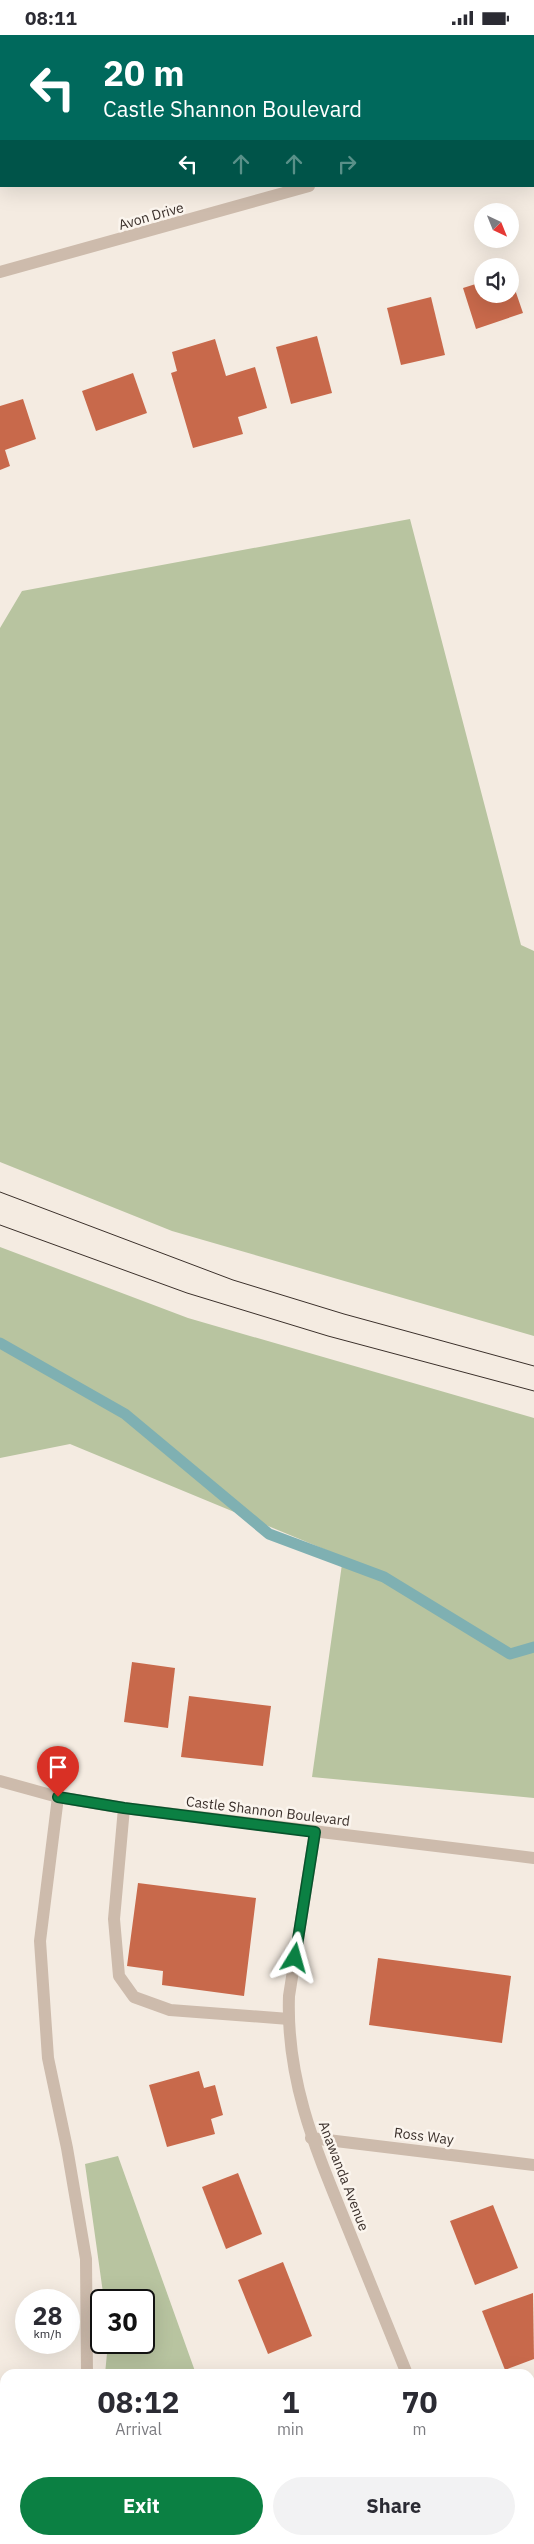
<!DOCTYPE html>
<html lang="en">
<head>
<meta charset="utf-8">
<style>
	body { margin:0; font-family:"IBM Plex Sans",sans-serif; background:#f2f2f3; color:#2b2b33; height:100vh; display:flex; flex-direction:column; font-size:19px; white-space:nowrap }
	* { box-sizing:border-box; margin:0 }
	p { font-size:16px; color:#7c7c81 }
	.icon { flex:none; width:28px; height:28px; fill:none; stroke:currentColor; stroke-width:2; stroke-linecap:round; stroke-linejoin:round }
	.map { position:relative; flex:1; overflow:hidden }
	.side { position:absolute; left:0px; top:2334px; width:535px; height:176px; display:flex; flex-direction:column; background:#fff; border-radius:15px 15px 0 0; box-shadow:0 5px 20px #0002 }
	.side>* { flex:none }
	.guide { position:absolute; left:0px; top:0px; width:535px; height:152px; box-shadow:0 5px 20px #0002; background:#00695c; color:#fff; overflow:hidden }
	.needle { width:32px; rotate:137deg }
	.fabs { position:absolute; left:474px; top:168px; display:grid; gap:10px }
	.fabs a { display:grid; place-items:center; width:45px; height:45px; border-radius:50%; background:#fff; box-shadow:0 5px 20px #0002; font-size:25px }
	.speed { position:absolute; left:15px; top:2254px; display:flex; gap:10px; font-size:25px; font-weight:700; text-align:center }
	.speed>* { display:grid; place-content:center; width:65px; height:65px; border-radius:50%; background:#fff; box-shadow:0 5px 20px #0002; line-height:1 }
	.speed small { font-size:12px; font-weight:400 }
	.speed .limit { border:2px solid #111; border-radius:8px; background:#fff; color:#111 }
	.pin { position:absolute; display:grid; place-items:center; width:42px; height:42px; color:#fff; margin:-51px -21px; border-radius:50% 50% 50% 0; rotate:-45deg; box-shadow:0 0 5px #0007 }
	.pin .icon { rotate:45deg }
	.me { position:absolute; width:55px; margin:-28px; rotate:8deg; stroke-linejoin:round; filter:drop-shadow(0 0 4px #0008) }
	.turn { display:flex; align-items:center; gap:18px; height:105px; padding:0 20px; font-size:22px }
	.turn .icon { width:65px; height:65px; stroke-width:2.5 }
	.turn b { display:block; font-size:35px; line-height:42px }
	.lanes { display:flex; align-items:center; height:48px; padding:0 20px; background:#0003; justify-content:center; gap:25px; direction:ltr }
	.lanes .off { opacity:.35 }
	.eta { display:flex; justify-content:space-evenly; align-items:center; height:85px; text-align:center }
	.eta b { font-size:30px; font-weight:800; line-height:35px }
	.primary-button { display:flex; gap:10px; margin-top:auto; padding:10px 20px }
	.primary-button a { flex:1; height:58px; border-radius:30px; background:#0b8043; color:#fff; font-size:20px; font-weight:800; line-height:58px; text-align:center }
	.primary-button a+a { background:#f2f2f3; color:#2b2b33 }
	.status { display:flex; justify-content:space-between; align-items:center; height:35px; padding:0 25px; background:#fff; direction:ltr }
	.status svg { height:14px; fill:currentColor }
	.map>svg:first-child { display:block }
	.green { fill:#b8c4a0 }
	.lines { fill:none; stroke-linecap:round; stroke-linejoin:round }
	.stream { stroke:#7fb0b2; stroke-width:11 }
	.building { fill:#c8694b }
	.service { stroke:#cdbbac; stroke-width:12 }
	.minor { stroke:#cdbbac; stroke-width:12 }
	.tertiary { stroke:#cdbbac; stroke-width:12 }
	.tram { stroke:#3b302b; stroke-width:1 }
	.route-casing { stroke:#07532c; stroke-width:12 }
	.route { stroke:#0b8043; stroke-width:9 }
	.labels { text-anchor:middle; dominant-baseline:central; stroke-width:5; stroke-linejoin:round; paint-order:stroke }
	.street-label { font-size:14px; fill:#3b302b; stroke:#fbf5ee }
</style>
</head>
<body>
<div class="status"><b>08:11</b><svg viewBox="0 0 49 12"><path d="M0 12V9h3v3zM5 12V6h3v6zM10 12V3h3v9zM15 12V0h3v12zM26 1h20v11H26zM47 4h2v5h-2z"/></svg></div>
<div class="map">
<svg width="534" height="2509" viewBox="0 0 534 2509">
	<rect width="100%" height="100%" fill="#f4ebe1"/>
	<g class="green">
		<path d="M 410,484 L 521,910 L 534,916 L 534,1301 L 172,1196 L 0,1127 L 0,593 L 22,556 Z"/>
		<path d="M 0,1212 L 188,1283 L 534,1383 L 534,1763 L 312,1742 L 343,1522 L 70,1409 L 0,1423 Z"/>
		<path d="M 118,2121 L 196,2339 L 105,2339 L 108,2308 L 144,2308 L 144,2265 L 104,2265 L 85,2129 Z"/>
		<path d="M 90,2505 L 256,2505 L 257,2509 L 92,2509 Z"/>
	</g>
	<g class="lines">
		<g class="stream">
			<path d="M 0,1308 L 125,1379 L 269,1499 L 384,1542 L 510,1619 L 534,1612"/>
			<path d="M 231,2505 L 232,2509"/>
		</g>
	</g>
	<g class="building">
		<path d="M 510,240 L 523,278 L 476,294 L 463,253 L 482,247 L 482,259 L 510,259 Z"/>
		<path d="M 431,262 L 445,320 L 401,330 L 387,273 Z"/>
		<path d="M 317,301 L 332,358 L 291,369 L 276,312 Z"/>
		<path d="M 215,304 L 226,341 L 255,332 L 267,373 L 238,382 L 243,399 L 193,413 L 171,338 L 177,336 L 172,317 Z"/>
		<path d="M 133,338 L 147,378 L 96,396 L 82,356 Z"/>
		<path d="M 23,364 L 36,404 L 5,415 L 10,431 L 0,435 L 0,371 Z"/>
		<path d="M 132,1627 L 175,1633 L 168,1693 L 124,1687 Z"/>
		<path d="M 189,1661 L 271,1671 L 263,1731 L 181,1722 Z"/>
		<path d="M 138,1848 L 256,1863 L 244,1961 L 162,1950 L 163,1936 L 127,1931 Z"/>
		<path d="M 378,1923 L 511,1941 L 502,2008 L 369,1990 Z"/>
		<path d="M 199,2036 L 204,2053 L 215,2050 L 223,2080 L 211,2084 L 215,2099 L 167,2112 L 149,2050 Z"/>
		<path d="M 238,2138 L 262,2199 L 226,2214 L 202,2152 Z"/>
		<path d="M 493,2170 L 518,2233 L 475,2250 L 450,2186 Z"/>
		<path d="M 283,2227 L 312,2301 L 268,2319 L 238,2245 Z"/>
		<path d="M 533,2258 L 534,2324 L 505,2335 L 482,2276 Z"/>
		<path d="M 534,2349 L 534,2423 L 530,2413 L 530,2350 Z"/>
		<path d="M 373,2505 L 390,2505 L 391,2509 L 363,2509 Z"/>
	</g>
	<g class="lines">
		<g class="service">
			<path d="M 58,1762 L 40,1906 L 48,2023 L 67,2113 L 86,2224 L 87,2339"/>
			<path d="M 124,1773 L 114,1884 L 119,1941 L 134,1962 L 170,1975 L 289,1984"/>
			<path d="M 311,2103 L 534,2130"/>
			<path d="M 0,2427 L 5,2439"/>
			<path d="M 7,2509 L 15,2505"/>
		</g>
		<g class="minor">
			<path d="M 523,0 L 523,1"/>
			<path d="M 534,44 L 534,45"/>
			<path d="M 0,237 L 309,151"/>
			<path d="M 315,1797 L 289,1961 C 286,2046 316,2115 347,2191 C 367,2240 387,2290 407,2339"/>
			<path d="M 530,2484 L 534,2482"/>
			<path d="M 484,2509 L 491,2505"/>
		</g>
		<path class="tertiary" d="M 0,1746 L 58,1762 L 124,1773 L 534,1823"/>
		<g class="tram">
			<path d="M 0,1157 L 233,1245 L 344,1279 L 534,1331"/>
			<path d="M 0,1190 L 187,1258 L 328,1301 L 534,1356"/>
		</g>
	</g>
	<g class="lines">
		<g class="route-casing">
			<path id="route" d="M 58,1762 L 124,1773 L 315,1797 L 295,1923"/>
		</g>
		<use href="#route" class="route"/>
	</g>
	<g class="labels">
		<g class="street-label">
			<text transform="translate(151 181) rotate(-16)">Avon Drive</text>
			<text transform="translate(268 1776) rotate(7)">Castle Shannon Boulevard</text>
			<text transform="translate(424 2101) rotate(7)">Ross Way</text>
			<text transform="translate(344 2141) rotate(69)">Anawanda Avenue</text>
		</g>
	</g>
</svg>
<div class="fabs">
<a><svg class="needle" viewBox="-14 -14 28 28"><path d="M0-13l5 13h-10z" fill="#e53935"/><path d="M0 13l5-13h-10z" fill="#7c7c81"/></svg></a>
<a><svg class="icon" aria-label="sound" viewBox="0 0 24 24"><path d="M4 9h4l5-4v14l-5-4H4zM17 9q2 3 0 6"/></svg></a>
</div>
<div class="speed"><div>28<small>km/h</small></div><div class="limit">30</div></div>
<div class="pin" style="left:58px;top:1762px;background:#d93025"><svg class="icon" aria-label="arrive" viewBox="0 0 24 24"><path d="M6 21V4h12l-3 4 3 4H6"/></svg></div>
<svg class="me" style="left:295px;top:1923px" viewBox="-20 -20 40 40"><path d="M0-17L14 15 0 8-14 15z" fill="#0b8043" stroke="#fff" stroke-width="4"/></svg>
<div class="guide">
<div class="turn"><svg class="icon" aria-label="left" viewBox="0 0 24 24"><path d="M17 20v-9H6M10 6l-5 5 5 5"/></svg><div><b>20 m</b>Castle Shannon Boulevard</div></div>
<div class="lanes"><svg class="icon" aria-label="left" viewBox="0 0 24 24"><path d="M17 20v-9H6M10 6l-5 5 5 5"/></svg><svg class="icon off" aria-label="ahead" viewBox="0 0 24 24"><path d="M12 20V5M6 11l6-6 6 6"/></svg><svg class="icon off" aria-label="ahead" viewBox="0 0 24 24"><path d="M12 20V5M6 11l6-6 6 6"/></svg><svg class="icon off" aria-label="right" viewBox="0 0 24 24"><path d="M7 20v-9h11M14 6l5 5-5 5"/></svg></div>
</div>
<section class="side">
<div class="eta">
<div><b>08:12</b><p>Arrival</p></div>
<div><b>1</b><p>min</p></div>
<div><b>70</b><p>m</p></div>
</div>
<div class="primary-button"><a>Exit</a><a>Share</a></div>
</section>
</div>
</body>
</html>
